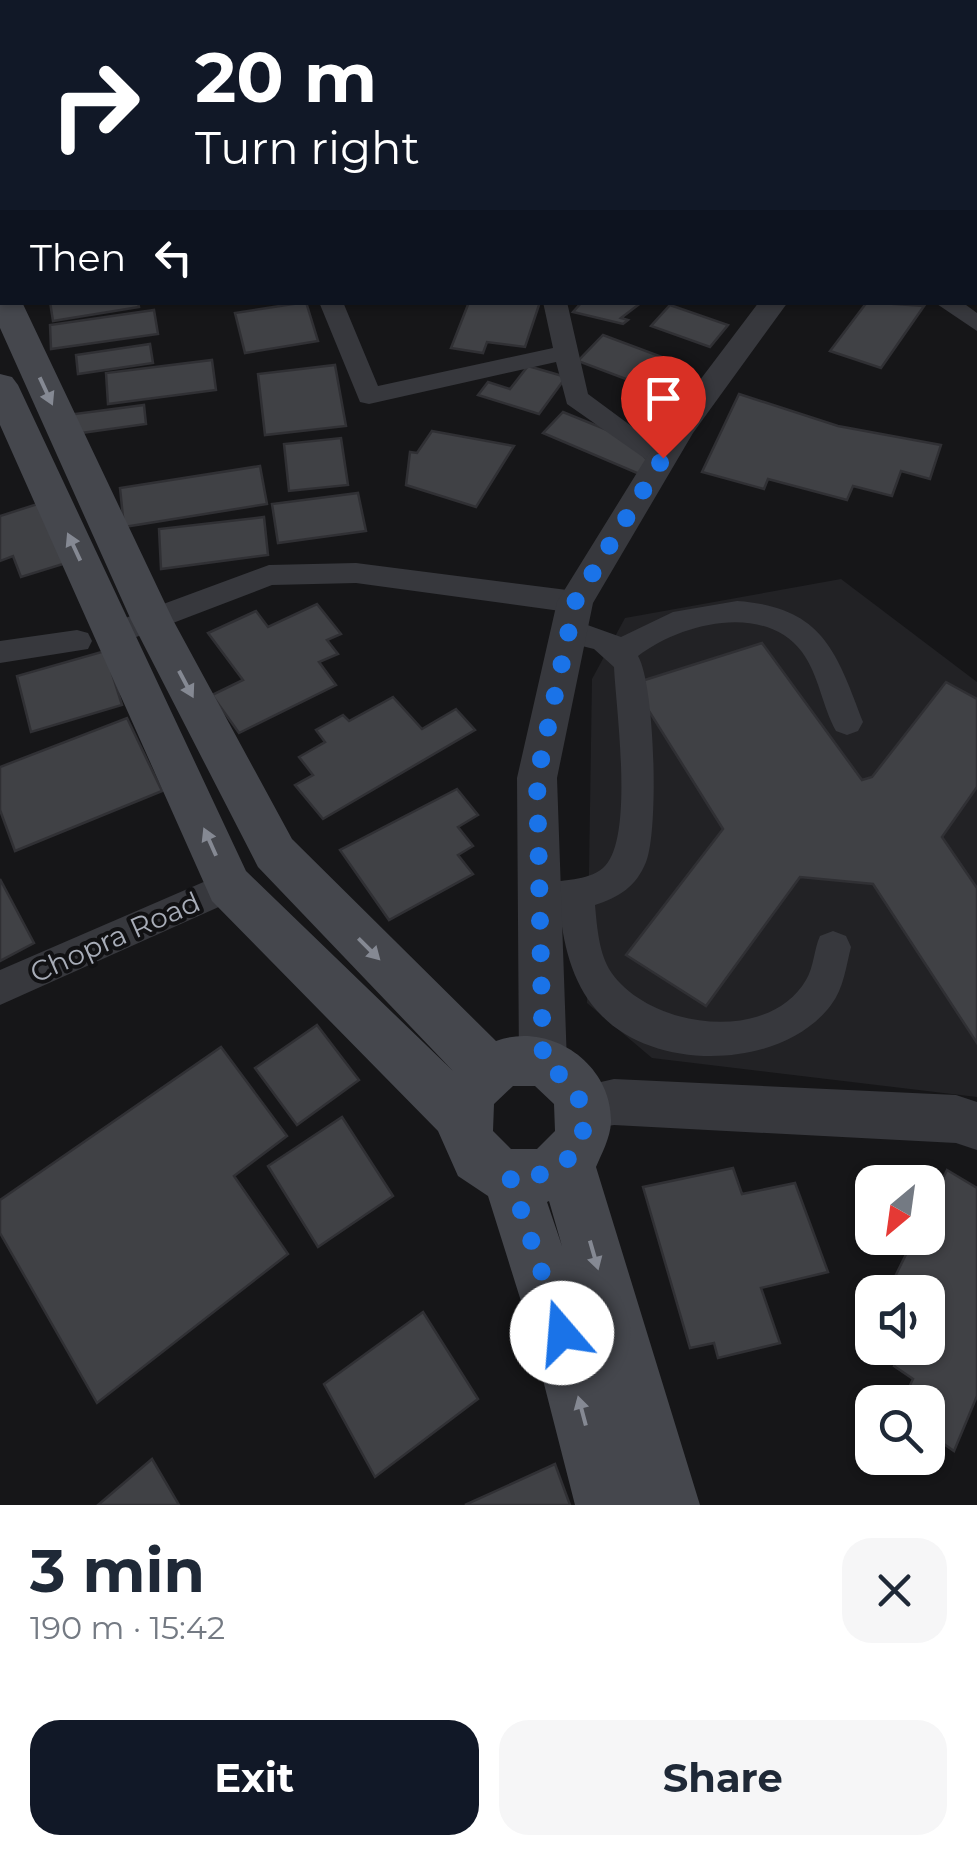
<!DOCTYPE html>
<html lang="en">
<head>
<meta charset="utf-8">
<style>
	body { margin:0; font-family:Montserrat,sans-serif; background:#f6f6f7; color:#1f2937; height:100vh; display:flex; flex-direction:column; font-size:38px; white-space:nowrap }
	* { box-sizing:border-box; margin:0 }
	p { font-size:32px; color:#747a83 }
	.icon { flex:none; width:55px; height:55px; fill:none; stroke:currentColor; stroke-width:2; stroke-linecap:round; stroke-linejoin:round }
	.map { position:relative; height:1505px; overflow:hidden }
	.sheet { display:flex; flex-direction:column; background:#fff; flex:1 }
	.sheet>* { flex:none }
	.hud { position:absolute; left:0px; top:0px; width:978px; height:305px; box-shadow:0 2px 8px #0004; background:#111827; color:#fff; overflow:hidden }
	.needle { width:65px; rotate:209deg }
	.tools { position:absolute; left:855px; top:1165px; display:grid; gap:20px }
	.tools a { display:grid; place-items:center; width:90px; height:90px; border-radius:20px; background:#fff; box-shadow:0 2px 8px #0004; font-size:50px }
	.pin { position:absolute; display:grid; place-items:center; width:85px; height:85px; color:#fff; margin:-102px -42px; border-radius:50% 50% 50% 0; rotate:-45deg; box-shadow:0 0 10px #0007 }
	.pin .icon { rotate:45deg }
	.me { position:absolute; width:110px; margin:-55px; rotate:342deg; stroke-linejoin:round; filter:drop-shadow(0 0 8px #0008) }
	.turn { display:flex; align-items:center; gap:35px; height:210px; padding:0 30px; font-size:45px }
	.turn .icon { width:130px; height:130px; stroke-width:2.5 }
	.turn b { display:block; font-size:70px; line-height:85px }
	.then { display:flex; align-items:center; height:95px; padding:0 30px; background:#0003; gap:20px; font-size:38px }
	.round { display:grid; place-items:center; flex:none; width:105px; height:105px; border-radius:30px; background:#f6f6f7 }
	.head { display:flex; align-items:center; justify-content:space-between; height:170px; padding:0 30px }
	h1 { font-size:60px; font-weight:700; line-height:75px }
	.cta { display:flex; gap:20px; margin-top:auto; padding:20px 30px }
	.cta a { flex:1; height:115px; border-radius:30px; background:#111827; color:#fff; font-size:40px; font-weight:700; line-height:115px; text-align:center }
	.cta a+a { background:#f6f6f7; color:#1f2937 }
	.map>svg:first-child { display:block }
	.built { fill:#222225 }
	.building { fill:#404145; stroke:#303034; stroke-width:2.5 }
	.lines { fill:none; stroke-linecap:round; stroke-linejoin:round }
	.minor { fill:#37383d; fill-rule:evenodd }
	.tertiary { fill:#37383d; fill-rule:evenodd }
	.secondary { fill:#45474d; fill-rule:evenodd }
	.primary { fill:#53555c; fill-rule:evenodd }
	.oneway { fill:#858993 }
	.route { stroke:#1a73e8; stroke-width:18; stroke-dasharray:0 32.4 }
	.labels { text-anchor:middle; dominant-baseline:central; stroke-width:8; stroke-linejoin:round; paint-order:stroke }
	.street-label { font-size:28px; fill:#a8adb8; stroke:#111113 }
</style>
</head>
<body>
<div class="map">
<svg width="977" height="1505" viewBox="0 0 977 1505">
	<rect width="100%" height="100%" fill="#161618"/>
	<path class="built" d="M 841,579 L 977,682 L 977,1097 L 652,1058 L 587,1003 L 592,679 L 625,618 Z"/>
	<g class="building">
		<path d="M 216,0 L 402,0 L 403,2 L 217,2 Z"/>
		<path d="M 50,302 L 138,302 L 139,307 L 53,321 Z"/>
		<path d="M 306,302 L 318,341 L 245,353 L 235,313 Z"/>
		<path d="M 469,302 L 540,302 L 525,347 L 487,342 L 483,353 L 451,348 Z"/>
		<path d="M 582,302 L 642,302 L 621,318 L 628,320 L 623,324 L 573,312 Z"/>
		<path d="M 867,302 L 924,306 L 881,368 L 830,351 Z"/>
		<path d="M 670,305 L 728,325 L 710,347 L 651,326 Z"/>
		<path d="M 154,310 L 158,334 L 51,349 L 50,325 Z"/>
		<path d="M 603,335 L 686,366 L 663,393 L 578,361 Z"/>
		<path d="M 150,344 L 153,363 L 78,374 L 76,355 Z"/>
		<path d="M 212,360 L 216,390 L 108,404 L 106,373 Z"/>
		<path d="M 335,365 L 346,426 L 265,435 L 258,374 Z"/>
		<path d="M 528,366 L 566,377 L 539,414 L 478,395 L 488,382 L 510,389 Z"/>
		<path d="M 739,394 L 838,426 L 941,445 L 930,479 L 901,471 L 892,496 L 853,486 L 847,500 L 768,479 L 764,489 L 702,472 Z"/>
		<path d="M 144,405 L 146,424 L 67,435 L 67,415 Z"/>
		<path d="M 563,412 L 627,438 L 652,465 L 644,476 L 543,433 Z"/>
		<path d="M 432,431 L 514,446 L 476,507 L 406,485 L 410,452 L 417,453 Z"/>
		<path d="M 341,438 L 348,485 L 289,491 L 284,444 Z"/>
		<path d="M 260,466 L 267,504 L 124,527 L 120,488 Z"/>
		<path d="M 358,493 L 366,531 L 278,543 L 272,504 Z"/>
		<path d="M 50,500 L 76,560 L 21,577 L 13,556 L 0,561 L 0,516 Z"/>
		<path d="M 264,517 L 268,555 L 161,569 L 159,529 Z"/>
		<path d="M 317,604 L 341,634 L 327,640 L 338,654 L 319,662 L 336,685 L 239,733 L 212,695 L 243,680 L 208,633 L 256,611 L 268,627 Z"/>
		<path d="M 762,643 L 862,780 L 872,777 L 946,682 L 977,699 L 977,787 L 942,837 L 977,888 L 977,1043 L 873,884 L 800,877 L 706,1006 L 626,955 L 723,829 L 632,684 Z"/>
		<path d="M 105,651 L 122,705 L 31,732 L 17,676 Z"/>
		<path d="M 393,697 L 422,729 L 456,709 L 475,730 L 323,819 L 295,785 L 313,775 L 299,757 L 325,742 L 316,730 L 343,715 L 349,721 Z"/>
		<path d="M 127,718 L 162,791 L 15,851 L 0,810 L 0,767 Z"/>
		<path d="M 457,789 L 478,815 L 458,827 L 473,846 L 458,855 L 473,874 L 389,920 L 340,850 Z"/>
		<path d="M 0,879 L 34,943 L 0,961 Z"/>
		<path d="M 317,1025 L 359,1080 L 297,1125 L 255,1068 Z"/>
		<path d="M 221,1047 L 287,1136 L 234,1176 L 288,1254 L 97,1403 L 0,1233 L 0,1200 Z"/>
		<path d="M 342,1117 L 393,1196 L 318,1247 L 268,1166 Z"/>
		<path d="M 733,1168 L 742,1194 L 795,1183 L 828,1272 L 761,1288 L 780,1343 L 718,1358 L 714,1343 L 690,1348 L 643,1187 Z"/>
		<path d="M 947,1170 L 977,1188 L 977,1396 L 954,1451 L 928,1433 L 928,1402 L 902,1402 L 913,1379 L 894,1366 L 902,1348 L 928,1348 L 928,1292 L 888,1291 L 914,1238 L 928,1238 L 928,1209 Z"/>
		<path d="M 423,1312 L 478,1399 L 375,1477 L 324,1384 Z"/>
		<path d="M 152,1459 L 179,1505 L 98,1505 Z"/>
		<path d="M 555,1464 L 570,1505 L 465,1505 Z"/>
	</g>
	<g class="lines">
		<g class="minor">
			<path d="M 120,0 L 143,0 L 144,1 L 122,2 Z"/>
			<path d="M 172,0 L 195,0 L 196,2 L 174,2 Z"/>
			<rect x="0" y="135" width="2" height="12"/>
			<path d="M 319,302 L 343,302 L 378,386 L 553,348 L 543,302 L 567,302 L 588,394 L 676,459 L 672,465 L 654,465 L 567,404 L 556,362 L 369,404 L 360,402 Z"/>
			<path d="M 934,302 L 962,302 L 977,313 L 977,331 Z"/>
			<path d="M 356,563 L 575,591 L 585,594 L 590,602 L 585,610 L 575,613 L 356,583 L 272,585 L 131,639 L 120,636 L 116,628 L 120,620 L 269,565 Z"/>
			<path d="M 737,601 C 822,607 836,650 863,722 L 858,731 L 847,735 L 836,731 C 822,706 819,675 802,652 C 764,602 681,623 638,656 C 655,685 659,830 646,862 C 636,887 619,897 595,905 C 597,927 599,954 611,972 C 649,1028 768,1045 806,980 C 814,967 814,949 820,936 L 833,931 L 846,936 L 851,947 C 846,966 844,988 831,1005 C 783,1069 658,1073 602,1016 C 574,988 564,949 560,911 L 544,907 L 538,896 L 544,885 C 563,878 586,882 603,868 C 635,841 616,709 614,667 L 594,649 L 558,640 L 554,632 L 558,624 L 579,622 L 621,637 L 673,612 Z"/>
			<path d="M 77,630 L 88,633 L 92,641 L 88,649 L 0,663 L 0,641 Z"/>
			<path d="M 229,871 L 241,875 L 247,886 L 241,897 L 0,1005 L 0,970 Z"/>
		</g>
		<g class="tertiary">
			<path d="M 759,302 L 788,302 L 693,433 L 593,603 L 557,778 L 567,1064 L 560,1080 L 543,1086 L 526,1080 L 519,1064 L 517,778 L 557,602 L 669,421 Z"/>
			<path d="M 614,1079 L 956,1095 L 977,1102 L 977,1150 L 956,1143 L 614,1125 L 583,1130 L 566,1124 L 559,1107 L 566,1090 Z"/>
		</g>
		<path class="secondary" d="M 0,293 L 2,302 L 22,302 L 173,620 L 292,839 L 496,1041 C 550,1021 613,1064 611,1123 C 610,1138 602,1153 596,1167 L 700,1505 L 575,1505 L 531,1333 L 488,1196 L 458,1176 L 438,1131 L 212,901 L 0,425 L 0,374 L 12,377 L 18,385 L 246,871 L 453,1071 L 258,867 L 131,620 L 0,328 ZM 513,1086 L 535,1086 L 554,1104 L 555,1131 L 537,1149 L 511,1149 L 493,1131 L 494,1104 ZM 549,1201 L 562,1246 L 547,1202 Z"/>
		<g class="primary">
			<path d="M 645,0 L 678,0 L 680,2 L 647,2 Z"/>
			<path d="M 975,127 L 977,128 L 977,148 L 975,147 Z"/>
		</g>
	</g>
	<defs><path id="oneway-solid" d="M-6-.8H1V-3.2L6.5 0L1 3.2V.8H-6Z" transform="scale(2.5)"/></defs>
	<g class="oneway">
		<use href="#oneway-solid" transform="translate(46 391) rotate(65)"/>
		<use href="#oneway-solid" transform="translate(74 547) rotate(-115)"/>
		<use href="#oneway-solid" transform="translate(186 684) rotate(62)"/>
		<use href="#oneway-solid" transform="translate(210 842) rotate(-114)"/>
		<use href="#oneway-solid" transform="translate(369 949) rotate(45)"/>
		<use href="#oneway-solid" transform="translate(594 1255) rotate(74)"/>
		<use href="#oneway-solid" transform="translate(582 1411) rotate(-105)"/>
	</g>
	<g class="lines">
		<path class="route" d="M 562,1333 L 510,1177 C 587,1183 613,1100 543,1064 L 537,778 L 575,602 L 663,458"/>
	</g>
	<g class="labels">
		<g class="street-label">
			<text transform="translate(115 937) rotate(-24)">Chopra Road</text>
		</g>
	</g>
</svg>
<div class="tools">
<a><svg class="needle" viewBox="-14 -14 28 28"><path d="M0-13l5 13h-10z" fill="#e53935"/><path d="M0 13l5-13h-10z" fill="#747a83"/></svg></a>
<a><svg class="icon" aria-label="sound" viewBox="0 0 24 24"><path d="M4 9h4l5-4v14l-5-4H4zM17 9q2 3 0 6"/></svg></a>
<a><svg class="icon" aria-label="search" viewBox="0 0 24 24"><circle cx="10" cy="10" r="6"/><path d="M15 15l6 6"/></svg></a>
</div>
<div class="pin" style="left:663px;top:458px;background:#d93025"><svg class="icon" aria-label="arrive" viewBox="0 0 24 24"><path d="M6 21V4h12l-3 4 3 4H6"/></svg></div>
<svg class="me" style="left:562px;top:1333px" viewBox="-20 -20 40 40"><circle r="19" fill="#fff"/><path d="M0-13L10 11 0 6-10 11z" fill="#1a73e8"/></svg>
<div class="hud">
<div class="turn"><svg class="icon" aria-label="right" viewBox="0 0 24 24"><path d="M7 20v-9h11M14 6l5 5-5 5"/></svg><div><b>20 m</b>Turn right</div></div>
<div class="then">Then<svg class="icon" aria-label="left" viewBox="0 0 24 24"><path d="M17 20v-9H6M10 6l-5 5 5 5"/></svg></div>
</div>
</div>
<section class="sheet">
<div class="head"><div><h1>3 min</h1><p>190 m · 15:42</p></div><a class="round"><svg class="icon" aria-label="close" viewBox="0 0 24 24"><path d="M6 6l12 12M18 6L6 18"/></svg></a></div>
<div class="cta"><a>Exit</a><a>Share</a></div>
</section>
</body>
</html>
